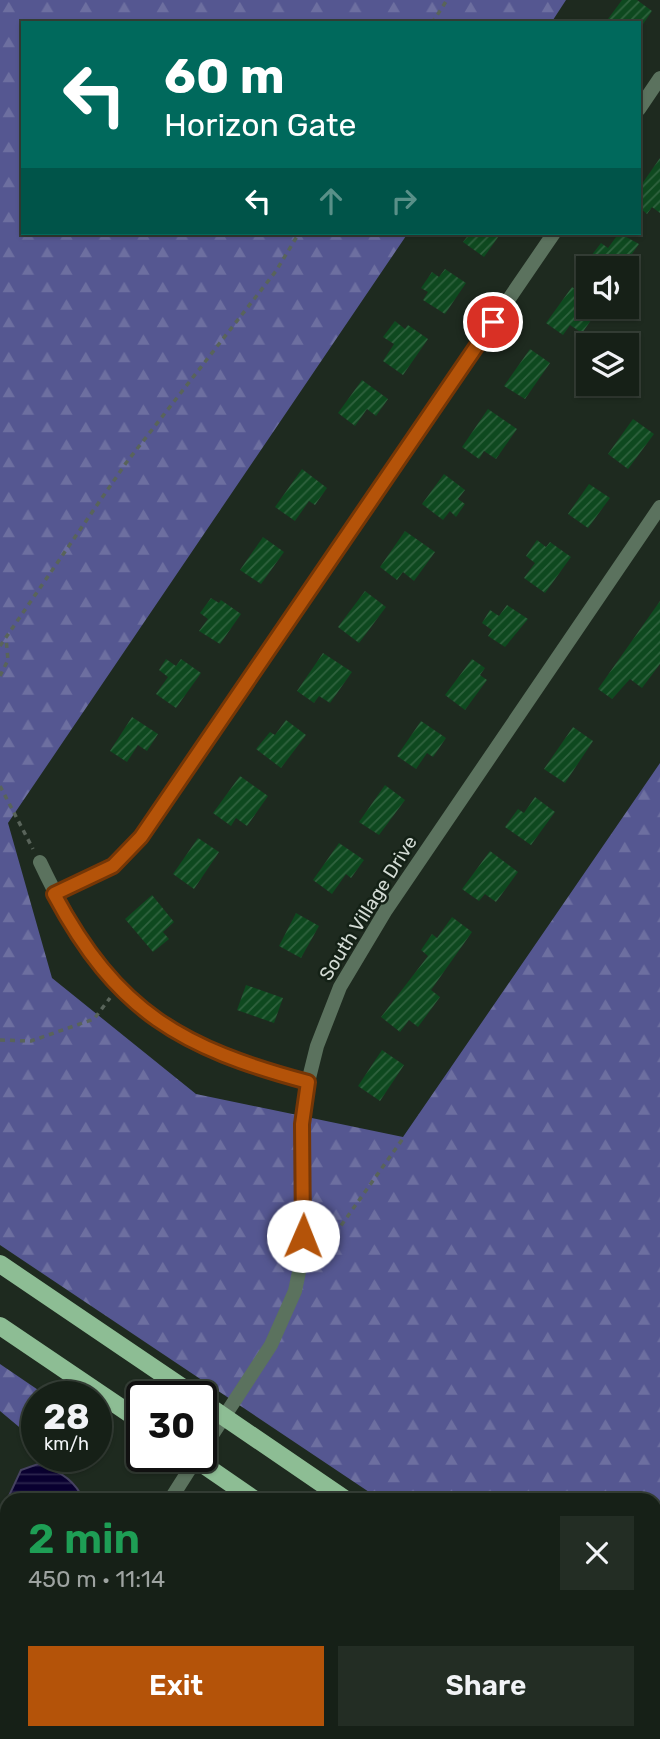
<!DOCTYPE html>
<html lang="en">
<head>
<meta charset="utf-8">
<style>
	body { margin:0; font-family:Rubik,sans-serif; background:#232d24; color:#f1f3f6; height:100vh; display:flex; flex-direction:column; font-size:26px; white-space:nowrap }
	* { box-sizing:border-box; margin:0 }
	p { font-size:23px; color:#9ea3a1 }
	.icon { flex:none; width:38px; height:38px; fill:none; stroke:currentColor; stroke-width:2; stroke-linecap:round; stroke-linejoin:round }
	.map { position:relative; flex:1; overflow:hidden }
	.sheet { position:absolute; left:0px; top:1493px; width:662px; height:247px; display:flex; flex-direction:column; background:#162017; border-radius:21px 21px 0 0; box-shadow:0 2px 5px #0004,0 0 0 2px #353e36 }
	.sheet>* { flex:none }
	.guide { position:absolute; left:21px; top:21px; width:620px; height:214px; border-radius:0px; box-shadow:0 2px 5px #0004,0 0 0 2px #353e36; background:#00695c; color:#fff; overflow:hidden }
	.tools { position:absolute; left:576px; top:256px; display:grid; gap:14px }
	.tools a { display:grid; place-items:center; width:63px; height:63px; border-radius:0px; background:#162017; box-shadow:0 2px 5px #0004,0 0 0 2px #353e36; font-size:35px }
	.speed { position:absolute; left:21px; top:1381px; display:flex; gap:14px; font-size:35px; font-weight:700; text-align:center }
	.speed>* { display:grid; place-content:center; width:91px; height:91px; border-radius:50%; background:#162017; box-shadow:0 2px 5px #0004,0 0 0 2px #353e36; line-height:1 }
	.speed small { font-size:18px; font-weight:400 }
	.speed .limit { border:4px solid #111; border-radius:10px; background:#fff; color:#111 }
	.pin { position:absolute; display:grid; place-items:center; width:60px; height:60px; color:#fff; margin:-30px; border:4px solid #fff; border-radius:50%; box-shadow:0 2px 7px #0007 }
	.me { position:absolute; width:77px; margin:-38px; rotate:1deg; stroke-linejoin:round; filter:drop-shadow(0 0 5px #0008) }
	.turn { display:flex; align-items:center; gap:24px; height:147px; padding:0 28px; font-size:32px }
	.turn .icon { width:91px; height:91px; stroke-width:2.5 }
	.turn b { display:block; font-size:49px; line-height:60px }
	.lanes { display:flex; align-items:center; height:66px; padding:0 28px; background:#0003; justify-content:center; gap:35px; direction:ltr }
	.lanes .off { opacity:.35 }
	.round { display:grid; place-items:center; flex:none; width:74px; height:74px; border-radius:0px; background:#232d24 }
	.headline { display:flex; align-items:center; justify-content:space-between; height:119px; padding:0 28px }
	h1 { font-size:42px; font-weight:600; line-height:52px; color:#1e9e55 }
	.button { display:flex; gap:14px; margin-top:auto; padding:14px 28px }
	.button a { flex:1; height:80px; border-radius:0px; background:#b45309; color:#fff; font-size:28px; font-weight:600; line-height:80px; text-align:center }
	.button a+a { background:#232d24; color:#f1f3f6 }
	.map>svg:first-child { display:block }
	.forest { fill:url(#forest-firs) }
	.water { fill:url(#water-rules); stroke:#464261; stroke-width:2 }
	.building { fill:url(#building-hatch) }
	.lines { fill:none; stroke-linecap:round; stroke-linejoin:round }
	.path { stroke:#59645a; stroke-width:3.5; stroke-dasharray:5 5; stroke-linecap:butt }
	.lane { stroke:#5b725e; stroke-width:10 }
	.street { stroke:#5b725e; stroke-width:14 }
	.primary { stroke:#8dbd94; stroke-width:18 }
	.route-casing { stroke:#753606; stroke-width:18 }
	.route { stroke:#b45309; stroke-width:12 }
	.labels { text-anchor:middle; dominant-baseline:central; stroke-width:5; stroke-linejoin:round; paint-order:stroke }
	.street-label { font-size:19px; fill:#d3dbd4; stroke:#142116 }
</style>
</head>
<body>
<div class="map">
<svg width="660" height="1739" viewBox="0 0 660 1739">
	<defs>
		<pattern id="forest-firs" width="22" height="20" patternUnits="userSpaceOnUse" patternTransform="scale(1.75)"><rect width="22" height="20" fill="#555791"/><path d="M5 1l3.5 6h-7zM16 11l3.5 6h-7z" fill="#6d6fa0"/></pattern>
		<pattern id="water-rules" width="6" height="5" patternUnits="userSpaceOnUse" patternTransform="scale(1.75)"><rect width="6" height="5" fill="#090030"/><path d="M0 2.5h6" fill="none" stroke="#2c254d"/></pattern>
		<pattern id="building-hatch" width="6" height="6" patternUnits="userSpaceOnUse" patternTransform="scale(1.75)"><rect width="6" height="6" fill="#0e491f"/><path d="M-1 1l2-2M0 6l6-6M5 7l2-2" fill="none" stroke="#30633f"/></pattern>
	</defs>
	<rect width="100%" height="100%" fill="#1e2a1f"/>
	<g class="forest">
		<path d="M 0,0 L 566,0 L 551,23 L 23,23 L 23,233 L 408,233 L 8,823 L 52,978 L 196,1094 L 403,1137 L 660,763 L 660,1686 L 654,1682 L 654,1500 L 381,1500 L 0,1245 Z"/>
		<path d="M 0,1364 L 47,1396 L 37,1396 L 37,1442 L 0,1411 Z"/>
		<path d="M 432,1732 L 552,1732 L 561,1739 L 426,1739 Z"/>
	</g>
	<path class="water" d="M 38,1464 C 58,1470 76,1480 83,1500 L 7,1500 L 7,1609 L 0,1609 L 0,1515 L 21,1470 Z"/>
	<g class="building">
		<path d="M 622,0 L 637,0 L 652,11 L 641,27 L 639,23 L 605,23 Z"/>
		<path d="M 660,158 L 660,213 L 652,207 L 647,214 L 639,207 L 639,188 Z"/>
		<path d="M 470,233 L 501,233 L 484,257 L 463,242 Z"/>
		<path d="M 619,233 L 639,244 L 622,268 L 599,268 L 588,260 L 601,243 L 608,248 Z"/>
		<path d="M 445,269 L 466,283 L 445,314 L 423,300 L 428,292 L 421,288 L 432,272 L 439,277 Z"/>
		<path d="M 572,287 L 588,298 L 588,306 L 601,306 L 582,333 L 570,325 L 563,335 L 546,323 Z"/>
		<path d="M 395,321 L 405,329 L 408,325 L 428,339 L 403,375 L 383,361 L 394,344 L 383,337 Z"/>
		<path d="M 530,349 L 550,363 L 525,399 L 504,386 Z"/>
		<path d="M 362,380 L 388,399 L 376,416 L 367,409 L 355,426 L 338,413 Z"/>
		<path d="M 488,409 L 517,429 L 496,459 L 484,451 L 479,459 L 462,447 Z"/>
		<path d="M 633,419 L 654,434 L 628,469 L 608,454 Z"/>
		<path d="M 302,469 L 327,488 L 315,505 L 309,501 L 295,521 L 275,507 Z"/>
		<path d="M 444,474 L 465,490 L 458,499 L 465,504 L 456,517 L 450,511 L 443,520 L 422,504 Z"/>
		<path d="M 589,484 L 610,498 L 588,528 L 568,514 Z"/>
		<path d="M 405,531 L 435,552 L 414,581 L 403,572 L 397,580 L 380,567 Z"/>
		<path d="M 263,537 L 284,552 L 261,584 L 240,570 Z"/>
		<path d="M 537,540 L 546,547 L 550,542 L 571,557 L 545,593 L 524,578 L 535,563 L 526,556 Z"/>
		<path d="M 365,591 L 386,607 L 359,643 L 338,627 Z"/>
		<path d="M 211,598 L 219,603 L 221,600 L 241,614 L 220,644 L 199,631 L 208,619 L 200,613 Z"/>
		<path d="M 660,601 L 660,664 L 642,688 L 630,679 L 612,699 L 598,689 Z"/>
		<path d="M 507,605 L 528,619 L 505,647 L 488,636 L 492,630 L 482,623 L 490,610 L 499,616 Z"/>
		<path d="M 323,653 L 352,672 L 330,703 L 319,696 L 314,703 L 297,691 Z"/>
		<path d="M 166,659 L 176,666 L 181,659 L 201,673 L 176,708 L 156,694 L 168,677 L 159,670 Z"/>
		<path d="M 472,659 L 485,668 L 480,675 L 487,680 L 465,710 L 445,695 Z"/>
		<path d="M 132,717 L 158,734 L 147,751 L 138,745 L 127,762 L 110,751 Z"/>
		<path d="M 286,720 L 306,735 L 281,768 L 256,749 L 270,732 L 275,735 Z"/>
		<path d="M 421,721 L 446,738 L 433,757 L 427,753 L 416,769 L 397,756 Z"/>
		<path d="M 573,727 L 593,741 L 565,783 L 544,769 Z"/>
		<path d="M 240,776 L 268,796 L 247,826 L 236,818 L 231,826 L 213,813 Z"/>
		<path d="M 385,785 L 405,800 L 379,835 L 359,822 Z"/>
		<path d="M 535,797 L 555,812 L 531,845 L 505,827 L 518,809 L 524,813 Z"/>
		<path d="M 198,838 L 219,852 L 194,889 L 173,874 Z"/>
		<path d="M 339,843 L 364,860 L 351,878 L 346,874 L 332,894 L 313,880 Z"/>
		<path d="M 490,851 L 518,872 L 496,902 L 485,894 L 479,901 L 462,889 Z"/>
		<path d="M 152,895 L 174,922 L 163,932 L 169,939 L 153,952 L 125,919 Z"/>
		<path d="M 296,913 L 319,926 L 301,958 L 279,946 Z"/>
		<path d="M 452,917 L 472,932 L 431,990 L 440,997 L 418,1027 L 409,1020 L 400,1032 L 381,1017 L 428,956 L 421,950 L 432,934 L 437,938 Z"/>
		<path d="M 246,985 L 283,998 L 274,1023 L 237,1010 Z"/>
		<path d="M 382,1050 L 404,1065 L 380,1101 L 358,1086 Z"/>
	</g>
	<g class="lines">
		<g class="path">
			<path d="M 432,23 L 447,0"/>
			<path d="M 0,646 L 126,463 L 276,271 L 299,233"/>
			<path d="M 0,676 L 8,660 L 6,638"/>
			<path d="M 0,786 L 33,849"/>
			<path d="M 0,1040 L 31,1041 L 94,1019 L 110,998"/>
			<path d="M 318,1258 L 404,1137"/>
		</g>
		<path class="lane" d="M 198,1732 L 199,1739"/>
		<g class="street">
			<path d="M 639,109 L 660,78"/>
			<path d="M 40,862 C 106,1001 160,1043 308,1082"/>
			<path d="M 54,894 L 113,866 L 141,837 L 554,233"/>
			<path d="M 201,1452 L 271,1345 L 295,1291 L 303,1253 L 302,1124 L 308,1082 L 317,1046 L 340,987 L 386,910 L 660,507"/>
			<path d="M 170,1500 L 198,1456"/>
			<path d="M 0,1648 L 7,1647"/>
			<path d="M 0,1681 L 7,1679"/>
			<path d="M 88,1739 L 88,1732"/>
		</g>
		<g class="primary">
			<path d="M 0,1264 L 195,1396"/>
			<path d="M 0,1326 L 142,1422"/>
			<path d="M 201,1401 L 346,1500"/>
			<path d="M 191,1456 L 255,1500"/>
			<path d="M 654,1710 L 660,1714"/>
			<path d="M 596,1732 L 605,1739"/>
		</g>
	</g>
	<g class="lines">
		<g class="route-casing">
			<path id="route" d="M 303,1236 L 302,1124 L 308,1082 C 181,1048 117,1012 54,894 L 113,866 L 141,837 L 493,322"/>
		</g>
		<use href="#route" class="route"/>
	</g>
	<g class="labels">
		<g class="street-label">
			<text transform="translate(368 908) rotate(-58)">South Village Drive</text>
		</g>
	</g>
</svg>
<div class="tools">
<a><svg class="icon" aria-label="sound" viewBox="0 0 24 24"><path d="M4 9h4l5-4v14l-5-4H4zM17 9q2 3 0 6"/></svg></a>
<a><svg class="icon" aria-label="layers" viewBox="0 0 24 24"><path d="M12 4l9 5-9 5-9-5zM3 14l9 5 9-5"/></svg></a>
</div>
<div class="speed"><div>28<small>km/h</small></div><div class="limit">30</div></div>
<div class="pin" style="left:493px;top:322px;background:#d93025"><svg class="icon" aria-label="arrive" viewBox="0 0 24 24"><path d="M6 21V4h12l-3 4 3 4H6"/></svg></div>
<svg class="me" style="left:303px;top:1236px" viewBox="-20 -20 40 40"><circle r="19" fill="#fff"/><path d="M0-13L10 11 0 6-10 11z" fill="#b45309"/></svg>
<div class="guide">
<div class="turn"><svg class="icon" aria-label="left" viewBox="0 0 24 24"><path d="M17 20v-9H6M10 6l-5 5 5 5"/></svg><div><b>60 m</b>Horizon Gate</div></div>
<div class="lanes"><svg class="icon" aria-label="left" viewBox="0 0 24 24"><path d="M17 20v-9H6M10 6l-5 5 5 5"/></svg><svg class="icon off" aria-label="ahead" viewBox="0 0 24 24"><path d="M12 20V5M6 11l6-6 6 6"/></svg><svg class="icon off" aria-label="right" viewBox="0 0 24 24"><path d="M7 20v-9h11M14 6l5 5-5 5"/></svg></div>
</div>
<section class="sheet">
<div class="headline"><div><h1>2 min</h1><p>450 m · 11:14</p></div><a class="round"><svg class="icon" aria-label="close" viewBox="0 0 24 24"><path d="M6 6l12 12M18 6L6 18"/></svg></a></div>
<div class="button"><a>Exit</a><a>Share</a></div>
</section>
</div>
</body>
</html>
